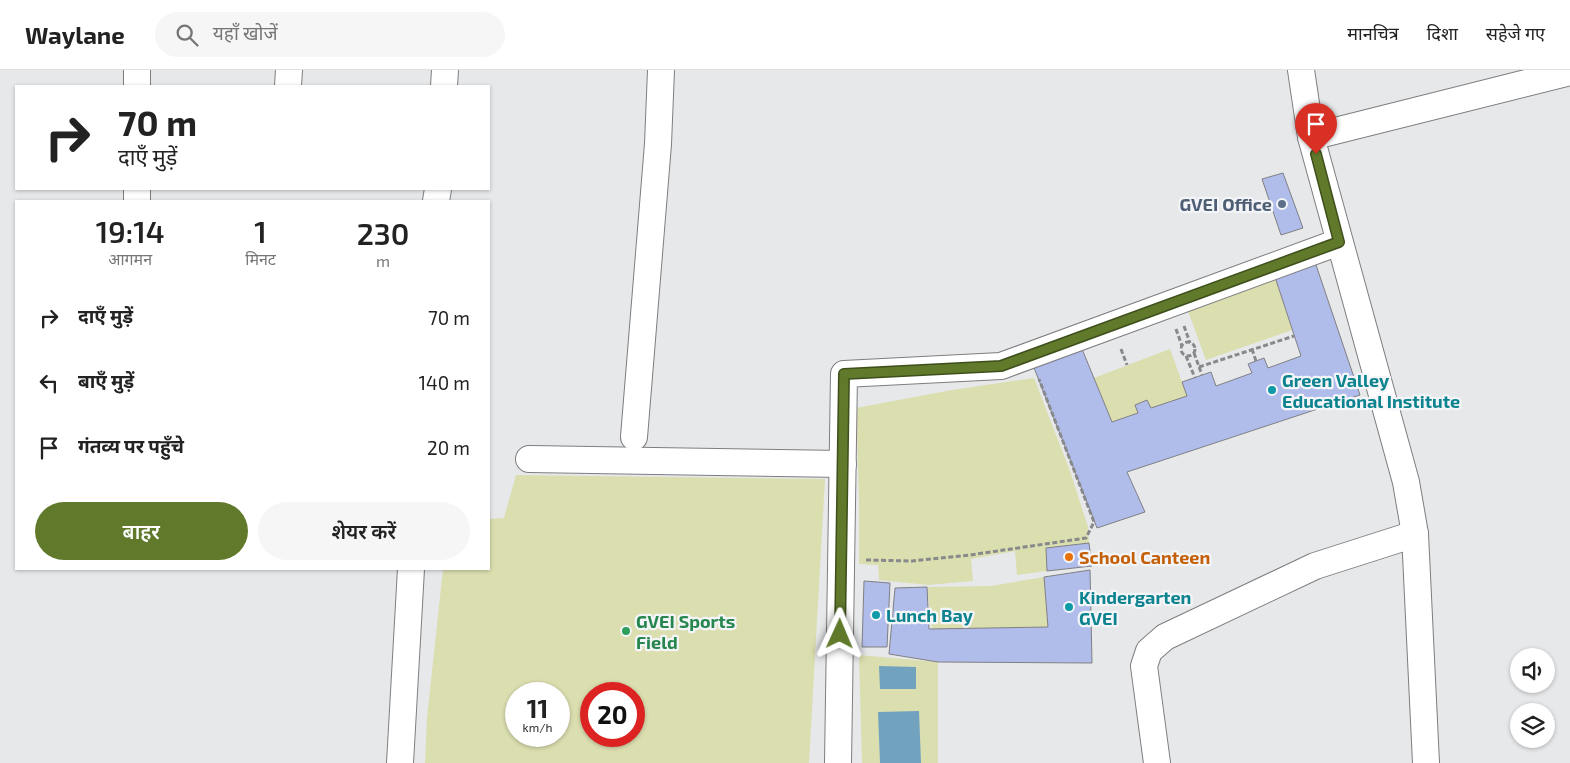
<!DOCTYPE html>
<html lang="hi">
<head>
<meta charset="utf-8">
<style>
	body { margin:0; font-family:"Exo 2","Noto Sans Devanagari",sans-serif; background:#f6f6f6; color:#222; height:100vh; display:flex; flex-direction:column; font-size:19px; white-space:nowrap }
	* { box-sizing:border-box; margin:0 }
	p { font-size:16px; color:#767676 }
	.icon { flex:none; width:28px; height:28px; fill:none; stroke:currentColor; stroke-width:2; stroke-linecap:round; stroke-linejoin:round }
	.map { position:relative; flex:1; overflow:hidden }
	.sheet { position:absolute; left:15px; top:130px; width:475px; height:370px; display:flex; flex-direction:column; background:#fff; border-radius:0px; box-shadow:0 1px 4px #0004 }
	.sheet>* { flex:none }
	.banner { position:absolute; left:15px; top:15px; width:475px; height:105px; border-radius:0px; box-shadow:0 1px 4px #0004; background:#fff; color:#222; overflow:hidden }
	.controls { position:absolute; left:1510px; top:578px; display:grid; gap:10px }
	.controls a { display:grid; place-items:center; width:45px; height:45px; border-radius:50%; background:#fff; box-shadow:0 1px 4px #0004; font-size:25px }
	.speed { position:absolute; left:505px; top:612px; display:flex; gap:10px; font-size:25px; font-weight:700; text-align:center }
	.speed>* { display:grid; place-content:center; width:65px; height:65px; border-radius:50%; background:#fff; box-shadow:0 1px 4px #0004; line-height:1 }
	.speed small { font-size:12px; font-weight:400 }
	.speed .limit { border:8px solid #d22; background:#fff; color:#111 }
	.pin { position:absolute; display:grid; place-items:center; width:42px; height:42px; color:#fff; margin:-51px -21px; border-radius:50% 50% 50% 0; rotate:-45deg; box-shadow:0 0 5px #0007 }
	.pin .icon { rotate:45deg }
	.me { position:absolute; width:55px; margin:-28px; rotate:1deg; stroke-linejoin:round; filter:drop-shadow(0 0 4px #0008) }
	.turn { display:flex; align-items:center; gap:18px; height:105px; padding:0 20px; font-size:22px }
	.turn .icon { width:65px; height:65px; stroke-width:2.5 }
	.turn b { display:block; font-size:35px; line-height:42px }
	.eta { display:flex; justify-content:space-evenly; align-items:center; height:85px; text-align:center }
	.eta b { font-size:30px; font-weight:600; line-height:35px }
	.action { display:flex; gap:10px; margin-top:auto; padding:10px 20px }
	.action a { flex:1; height:58px; border-radius:30px; background:#60792b; color:#fff; font-size:20px; font-weight:600; line-height:58px; text-align:center }
	.action a+a { background:#f6f6f6; color:#222 }
	ul { padding:0; list-style:none }
	li { display:flex; align-items:center; gap:15px; height:65px; padding:0 20px }
	li div { flex:1 }
	li b { display:block; font-size:19px }
	li em { font-style:normal }
	header { display:flex; align-items:center; gap:30px; box-sizing:border-box; height:70px; padding:0 25px; background:#fff; border-bottom:1px solid #e0e0e0 }
	header strong { font-size:24px }
	nav { display:flex; gap:28px; margin-inline-start:auto; font-size:18px }
	.search { width:350px; height:45px; background:#f6f6f6; display:flex; align-items:center; gap:12px; box-sizing:border-box; padding:0 18px; border-radius:28px; color:#767676; font-size:19px }
	.map>svg:first-child { display:block }
	.green { fill:#dbdeaf; fill-rule:evenodd }
	.water { fill:#71a3be }
	.building { fill:#b0bcea; stroke:#808083 }
	.lines { fill:none; stroke-linecap:round; stroke-linejoin:round }
	.minor-casing { stroke:#7e7e81; stroke-width:28 }
	.path { stroke:#88898a; stroke-width:3; stroke-dasharray:5 2.5; stroke-linecap:butt }
	.minor { stroke:#fff; stroke-width:26 }
	.route-casing { stroke:#3e4f1c; stroke-width:12 }
	.route { stroke:#60792b; stroke-width:9 }
	.service-dot { fill:#5c6f8a; stroke:#f4f5f8; stroke-width:2 }
	.culture-dot { fill:#0f9aa8; stroke:#f4f5f8; stroke-width:2 }
	.food-dot { fill:#e8710a; stroke:#f4f5f8; stroke-width:2 }
	.leisure-dot { fill:#2e9e5b; stroke:#f4f5f8; stroke-width:2 }
	.labels { text-anchor:middle; dominant-baseline:central; stroke-width:4.5; stroke-linejoin:round; paint-order:stroke }
	.service-label { font-size:18px; font-weight:bold; fill:#4e5e75; stroke:#f4f5f8; text-anchor:end }
	.culture-label { font-size:18px; font-weight:bold; fill:#0d838f; stroke:#f4f5f8; text-anchor:start }
	.food-label { font-size:18px; font-weight:bold; fill:#c56008; stroke:#f4f5f8; text-anchor:start }
	.leisure-label { font-size:18px; font-weight:bold; fill:#27864d; stroke:#f4f5f8; text-anchor:start }
</style>
</head>
<body>
<header>
<strong>Waylane</strong>
<div class="search"><svg class="icon" aria-label="search" viewBox="0 0 24 24"><circle cx="10" cy="10" r="6"/><path d="M15 15l6 6"/></svg>यहाँ खोजें</div>
<nav><a>मानचित्र</a><a>दिशा</a><a>सहेजे गए</a></nav>
</header>
<div class="map">
<svg width="1570" height="693" viewBox="0 0 1570 693">
	<rect width="100%" height="100%" fill="#e7e8ea"/>
	<g class="green">
		<path d="M 1274,204 L 1292,260 L 1206,290 L 1186,236 Z"/>
		<path d="M 1170,279 L 1187,326 L 1151,338 L 1147,331 L 1138,343 L 1112,352 L 1094,308 Z"/>
		<path d="M 1034,308 L 1070,401 L 1088,457 L 1089,473 L 1046,478 L 1047,501 L 1017,505 L 1015,481 L 971,489 L 973,511 L 928,515 L 879,510 L 878,495 L 859,494 L 859,427 L 856,338 L 952,320 Z"/>
		<path d="M 516,405 L 825,409 L 809,693 L 425,693 L 427,648 L 443,499 L 489,499 L 489,449 L 504,448 ZM 516,624 L 559,624 L 559,666 L 516,666 ZM 591,624 L 634,624 L 634,666 L 591,666 Z"/>
		<path d="M 1044,507 L 1048,557 L 932,559 L 927,517 L 991,516 Z"/>
		<path d="M 859,585 L 938,592 L 938,693 L 862,693 Z"/>
	</g>
	<g class="water">
		<path d="M 879,596 L 916,597 L 916,619 L 880,619 Z"/>
		<path d="M 919,641 L 921,693 L 880,693 L 878,642 Z"/>
	</g>
	<g class="building">
		<path d="M 1283,103 L 1303,158 L 1281,165 L 1262,109 Z"/>
		<path d="M 1314,189 L 1360,325 L 1127,402 L 1145,442 L 1097,458 L 1027,280 L 1075,262 L 1112,352 L 1138,343 L 1135,335 L 1147,330 L 1151,338 L 1187,326 L 1182,312 L 1211,302 L 1216,316 L 1252,303 L 1248,294 L 1264,288 L 1268,298 L 1301,286 L 1274,204 Z"/>
		<path d="M 1089,473 L 1092,496 L 1047,501 L 1046,478 Z"/>
		<path d="M 1090,500 L 1092,593 L 938,592 L 889,584 L 895,518 L 927,517 L 929,559 L 1048,557 L 1044,507 Z"/>
		<path d="M 864,511 L 890,513 L 887,577 L 862,577 Z"/>
	</g>
	<g class="lines">
		<g class="minor-casing">
			<g id="minor">
				<path d="M 137,0 L 137,16"/>
				<path d="M 1301,0 L 1311,67 L 1406,412 L 1415,464 L 1426,693"/>
				<path d="M 288,16 L 289,0"/>
				<path d="M 444,16 L 445,0"/>
				<path d="M 1311,67 L 1570,2"/>
				<path d="M 137,119 L 137,131"/>
				<path d="M 436,131 L 438,119"/>
				<path d="M 634,367 L 658,74 L 661,0"/>
				<path d="M 529,389 L 843,394"/>
				<path d="M 400,693 L 411,499"/>
				<path d="M 838,693 L 844,304 L 1001,296 L 1339,172"/>
				<path d="M 1157,693 L 1144,596 L 1149,581 L 1165,567 L 1315,496 L 1415,464"/>
			</g>
		</g>
		<g class="path">
			<path d="M 1184,256 L 1190,273"/>
			<path d="M 1176,259 L 1182,276"/>
			<circle cx="1188" cy="279" r="7"/>
			<path d="M 1121,279 L 1127,295"/>
			<path d="M 1252,279 L 1256,291"/>
			<path d="M 1194,283 L 1202,305"/>
			<path d="M 1186,286 L 1195,308"/>
			<path d="M 1199,297 L 1294,266"/>
			<path d="M 866,490 L 912,491 L 970,485 L 1086,468 L 1094,452 L 1039,309"/>
		</g>
		<use href="#minor" class="minor"/>
	</g>
	<g class="lines">
		<g class="route-casing">
			<path id="route" d="M 840,564 L 844,304 L 1001,296 L 1339,172 L 1316,84"/>
		</g>
		<use href="#route" class="route"/>
	</g>
	<circle class="service-dot" cx="1282" cy="134" r="5"/>
	<g class="culture-dot">
		<circle cx="1272" cy="320" r="5"/>
		<circle cx="1069" cy="537" r="5"/>
		<circle cx="876" cy="545" r="5"/>
	</g>
	<circle class="food-dot" cx="1069" cy="487" r="5"/>
	<circle class="leisure-dot" cx="626" cy="561" r="5"/>
	<g class="labels">
		<g class="service-label">
			<text x="1272" y="134">GVEI Office</text>
		</g>
		<g class="culture-label">
			<text x="1282" y="310">Green Valley<tspan x="1282" dy="21">Educational Institute</tspan></text>
			<text x="1079" y="527">Kindergarten<tspan x="1079" dy="21">GVEI</tspan></text>
			<text x="886" y="545">Lunch Bay</text>
		</g>
		<g class="food-label">
			<text x="1079" y="487">School Canteen</text>
		</g>
		<g class="leisure-label">
			<text x="636" y="551">GVEI Sports<tspan x="636" dy="21">Field</tspan></text>
		</g>
	</g>
</svg>
<div class="controls">
<a><svg class="icon" aria-label="sound" viewBox="0 0 24 24"><path d="M4 9h4l5-4v14l-5-4H4zM17 9q2 3 0 6"/></svg></a>
<a><svg class="icon" aria-label="layers" viewBox="0 0 24 24"><path d="M12 4l9 5-9 5-9-5zM3 14l9 5 9-5"/></svg></a>
</div>
<div class="speed"><div>11<small>km/h</small></div><div class="limit">20</div></div>
<div class="pin" style="left:1316px;top:84px;background:#d93025"><svg class="icon" aria-label="arrive" viewBox="0 0 24 24"><path d="M6 21V4h12l-3 4 3 4H6"/></svg></div>
<svg class="me" style="left:840px;top:564px" viewBox="-20 -20 40 40"><path d="M0-17L14 15 0 8-14 15z" fill="#60792b" stroke="#fff" stroke-width="4"/></svg>
<div class="banner">
<div class="turn"><svg class="icon" aria-label="right" viewBox="0 0 24 24"><path d="M7 20v-9h11M14 6l5 5-5 5"/></svg><div><b>70 m</b>दाएँ मुड़ें</div></div>
</div>
<section class="sheet">
<div class="eta">
<div><b>19:14</b><p>आगमन</p></div>
<div><b>1</b><p>मिनट</p></div>
<div><b>230</b><p>m</p></div>
</div>
<ul>
<li><svg class="icon" aria-label="right" viewBox="0 0 24 24"><path d="M7 20v-9h11M14 6l5 5-5 5"/></svg><div><b>दाएँ मुड़ें</b></div><em>70 m</em></li>
<li><svg class="icon" aria-label="left" viewBox="0 0 24 24"><path d="M17 20v-9H6M10 6l-5 5 5 5"/></svg><div><b>बाएँ मुड़ें</b></div><em>140 m</em></li>
<li><svg class="icon" aria-label="arrive" viewBox="0 0 24 24"><path d="M6 21V4h12l-3 4 3 4H6"/></svg><div><b>गंतव्य पर पहुँचे</b></div><em>20 m</em></li>
</ul>
<div class="action"><a>बाहर</a><a>शेयर करें</a></div>
</section>
</div>
</body>
</html>
